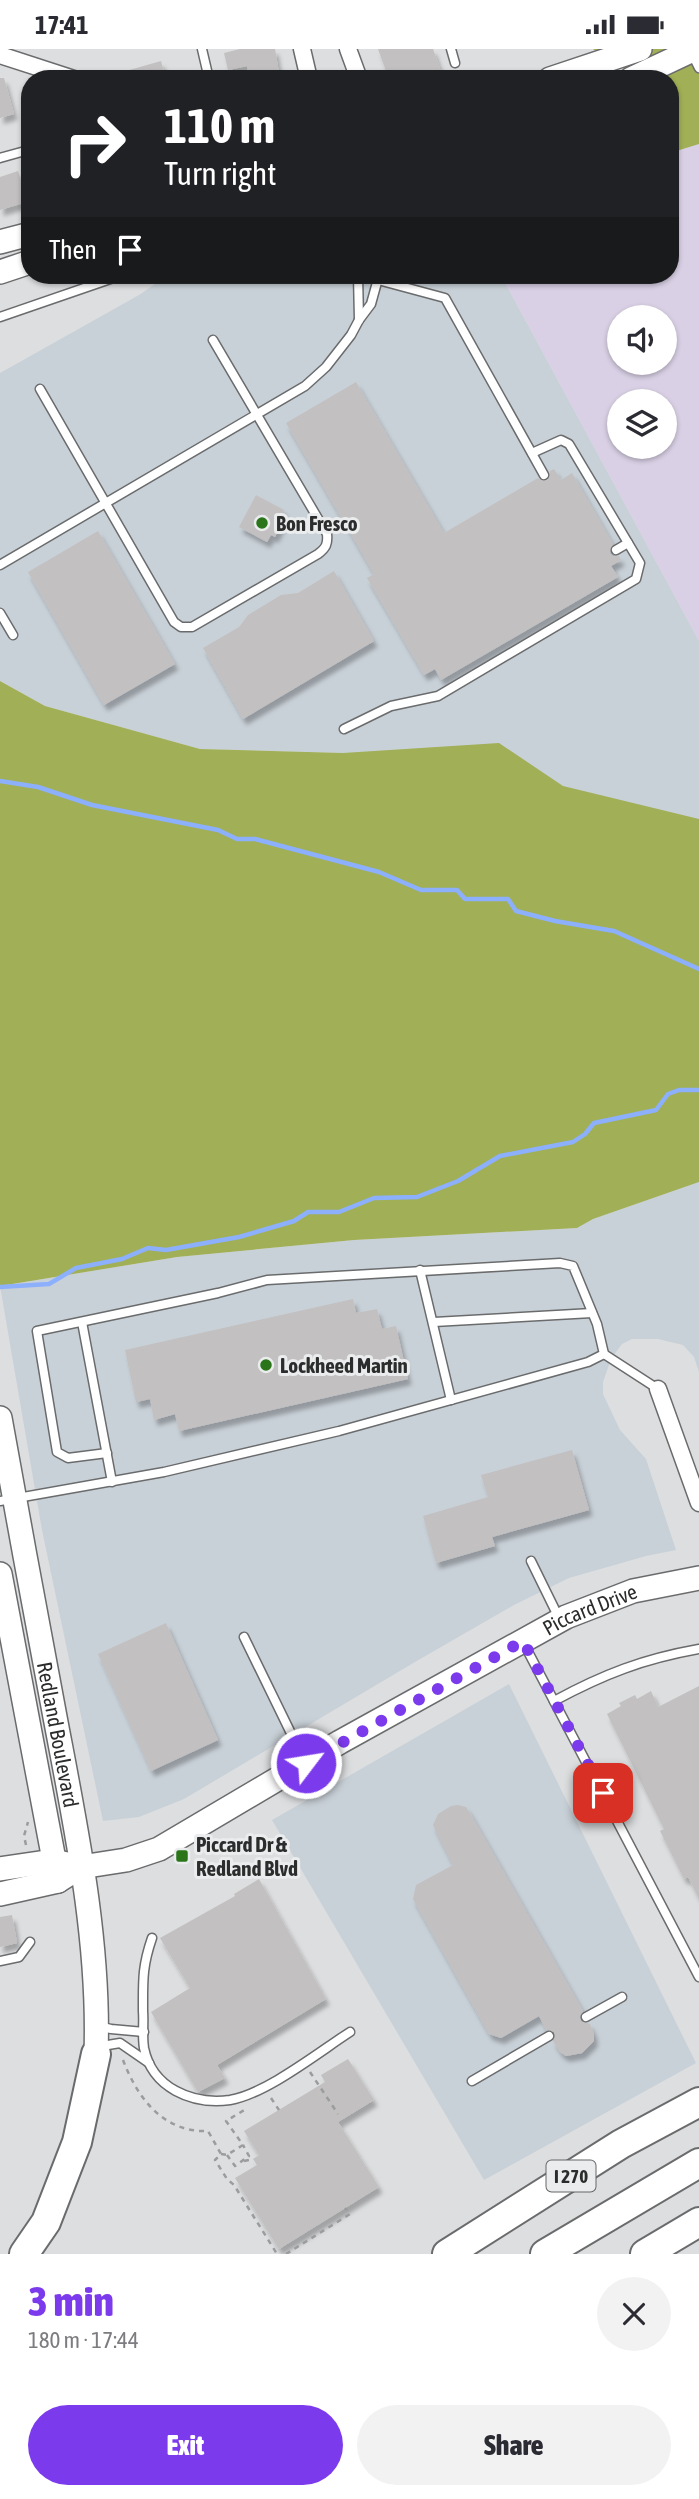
<!DOCTYPE html>
<html lang="en">
<head>
<meta charset="utf-8">
<style>
	body { margin:0; font-family:"Asap Condensed",sans-serif; background:#f2f2f3; color:#2b2b33; height:100vh; display:flex; flex-direction:column; font-size:26px; white-space:nowrap }
	* { box-sizing:border-box; margin:0 }
	p { font-size:23px; color:#7c7c81 }
	.icon { flex:none; width:38px; height:38px; fill:none; stroke:currentColor; stroke-width:2; stroke-linecap:round; stroke-linejoin:round }
	.map { position:relative; height:2205px; overflow:hidden }
	.details { display:flex; flex-direction:column; background:#fff; flex:1 }
	.details>* { flex:none }
	.hud { position:absolute; left:21px; top:21px; width:658px; height:214px; border-radius:28px; box-shadow:0 2px 5px #0004; background:#202124; color:#fff; overflow:hidden }
	.fabs { position:absolute; left:607px; top:256px; display:grid; gap:14px }
	.fabs a { display:grid; place-items:center; width:70px; height:70px; border-radius:50%; background:#fff; box-shadow:0 2px 5px #0004; font-size:35px }
	.pin { position:absolute; display:grid; place-items:center; width:60px; height:60px; color:#fff; margin:-30px; border-radius:14px; box-shadow:0 4px 10px #0006 }
	.me { position:absolute; width:77px; margin:-38px; rotate:59deg; stroke-linejoin:round; filter:drop-shadow(0 0 5px #0008) }
	.turn { display:flex; align-items:center; gap:24px; height:147px; padding:0 28px; font-size:32px }
	.turn .icon { width:91px; height:91px; stroke-width:2.5 }
	.turn b { display:block; font-size:49px; line-height:60px }
	.then { display:flex; align-items:center; height:66px; padding:0 28px; background:#0003; gap:14px; font-size:26px }
	.round { display:grid; place-items:center; flex:none; width:74px; height:74px; border-radius:37px; background:#f2f2f3 }
	.headline { display:flex; align-items:center; justify-content:space-between; height:119px; padding:0 28px }
	h1 { font-size:42px; font-weight:800; line-height:52px; color:#7c3aed }
	.action { display:flex; gap:14px; margin-top:auto; padding:14px 28px }
	.action a { flex:1; height:80px; border-radius:42px; background:#7c3aed; color:#fff; font-size:28px; font-weight:800; line-height:80px; text-align:center }
	.action a+a { background:#f2f2f3; color:#2b2b33 }
	.status { display:flex; justify-content:space-between; align-items:center; height:49px; padding:0 35px; background:#fff; direction:ltr }
	.status svg { height:19px; fill:currentColor }
	.map>svg:first-child { display:block }
	.built { fill:#c9d1d8 }
	.industrial { fill:#d9d0e5; fill-rule:evenodd }
	.forest { fill:#a1af56 }
	.lines { fill:none; stroke-linecap:round; stroke-linejoin:round }
	.stream { stroke:#8db0fc; stroke-width:4.5 }
	.building { fill:#c2c0c0; filter:url(#shadow) }
	.lane-casing { stroke:#6a6b6c; stroke-width:11 }
	.street-casing { stroke:#6a6b6c; stroke-width:19 }
	.secondary-casing { stroke:#6a6b6c; stroke-width:26 }
	.highway-casing { stroke:#6a6b6c; stroke-width:32 }
	.path { stroke:#9b9c9d; stroke-width:2.5; stroke-dasharray:5 5; stroke-linecap:butt }
	.lane { stroke:#fff; stroke-width:8 }
	.street { stroke:#fff; stroke-width:16 }
	.secondary { stroke:#fff; stroke-width:23 }
	.highway { stroke:#fff; stroke-width:28 }
	.route { stroke:#7c3aed; stroke-width:12; stroke-dasharray:0 21.6 }
	.poi-dot { fill:#2a751a; stroke:#eaeced; stroke-width:2.5 }
	.labels { text-anchor:middle; dominant-baseline:central; stroke-width:6; stroke-linejoin:round; paint-order:stroke }
	.shield { fill:#eaeced; stroke:#646666; stroke-width:2 }
	.shield-label { font-size:19px; font-weight:bold; fill:#2b2c2c }
	.poi-label { font-size:21px; font-weight:bold; fill:#2b2c2c; stroke:#eaeced; text-anchor:start }
	.street-label { font-size:21px; fill:#2b2c2c; stroke:#eaeced }
</style>
</head>
<body>
<div class="status"><b>17:41</b><svg viewBox="0 0 49 12"><path d="M0 12V9h3v3zM5 12V6h3v6zM10 12V3h3v9zM15 12V0h3v12zM26 1h20v11H26zM47 4h2v5h-2z"/></svg></div>
<div class="map">
<svg width="699" height="2205" viewBox="0 0 699 2205">
	<defs>
		<filter id="shadow"><feDropShadow dx="3.5" dy="6" stdDeviation="2" flood-color="#0004"/></filter>
	</defs>
	<rect width="100%" height="100%" fill="#dddee0"/>
	<g class="built">
		<path d="M 168,226 L 245,226 L 250,231 L 276,226 L 501,226 L 699,592 L 699,803 L 480,720 L 343,704 L 200,700 L 45,657 L 0,632 L 0,324 L 139,246 Z"/>
		<path d="M 699,1133 L 699,1323 L 694,1308 L 683,1296 L 658,1290 L 632,1290 L 622,1295 L 611,1310 L 603,1333 L 603,1345 L 620,1381 L 646,1410 L 676,1501 L 646,1507 L 569,1529 L 514,1556 L 415,1613 L 184,1750 L 139,1768 L 103,1772 L 42,1481 L 0,1237 L 177,1208 L 354,1191 L 577,1179 L 593,1170 Z"/>
		<path d="M 509,1635 L 696,2014 L 484,2131 L 272,1771 Z"/>
	</g>
	<path class="industrial" d="M 699,95 L 699,592 L 501,226 L 670,226 L 670,104 ZM 620,268 L 665,268 L 665,313 L 620,313 ZM 620,352 L 665,352 L 665,397 L 620,397 Z"/>
	<g class="forest">
		<path d="M 593,0 L 699,0 L 699,95 L 670,104 L 670,30 L 641,30 Z"/>
		<path d="M 0,632 L 45,657 L 200,700 L 343,704 L 499,694 L 563,737 L 699,770 L 699,1133 L 593,1170 L 577,1179 L 354,1191 L 177,1208 L 0,1237 Z"/>
	</g>
	<g class="lines">
		<g class="stream">
			<path d="M 0,732 L 38,738 L 92,756 L 218,781 L 237,790 L 255,790 L 379,823 L 421,841 L 457,841 L 465,850 L 508,850 L 516,862 L 555,872 L 614,882 L 699,920"/>
			<path d="M 0,1238 L 49,1235 L 76,1219 L 122,1210 L 148,1199 L 166,1201 L 239,1188 L 294,1172 L 308,1163 L 339,1163 L 374,1149 L 417,1148 L 458,1132 L 500,1107 L 573,1093 L 585,1085 L 594,1074 L 656,1061 L 668,1045 L 679,1041 L 699,1041"/>
		</g>
	</g>
	<g class="building">
		<path d="M 240,0 L 275,0 L 280,30 L 250,30 L 247,17 L 228,21 L 224,4 Z"/>
		<path d="M 378,0 L 433,0 L 441,23 L 420,30 L 389,30 Z"/>
		<path d="M 161,12 L 166,30 L 112,30 L 112,26 Z"/>
		<path d="M 0,29 L 4,29 L 14,65 L 0,69 Z"/>
		<path d="M 18,122 L 27,153 L 0,161 L 0,128 Z"/>
		<path d="M 356,333 L 444,484 L 538,429 L 543,432 L 548,431 L 550,427 L 550,422 L 554,420 L 561,431 L 572,424 L 613,495 L 610,504 L 613,507 L 619,507 L 621,511 L 611,517 L 618,528 L 441,631 L 435,620 L 424,626 L 367,529 L 374,525 L 286,374 Z"/>
		<path d="M 256,446 L 284,461 L 281,467 L 285,469 L 275,488 L 271,486 L 267,493 L 239,478 Z"/>
		<path d="M 98,482 L 175,615 L 104,656 L 28,523 Z"/>
		<path d="M 334,522 L 374,592 L 243,670 L 203,599 L 239,578 L 248,566 L 281,546 L 298,544 Z"/>
		<path d="M 353,1250 L 356,1264 L 377,1260 L 382,1280 L 396,1277 L 408,1330 L 179,1382 L 175,1365 L 154,1371 L 150,1350 L 136,1353 L 125,1301 Z"/>
		<path d="M 572,1401 L 589,1461 L 492,1488 L 495,1497 L 436,1514 L 423,1467 L 488,1448 L 481,1426 Z"/>
		<path d="M 166,1574 L 218,1691 L 151,1722 L 98,1605 Z"/>
		<path d="M 699,1637 L 699,1850 L 688,1828 L 684,1830 L 660,1782 L 664,1780 L 607,1665 L 621,1657 L 619,1654 L 635,1646 L 637,1650 L 651,1642 L 658,1658 Z"/>
		<path d="M 458,1756 L 466,1758 L 470,1764 L 583,1962 L 580,1967 L 581,1972 L 590,1975 L 594,1985 L 594,1992 L 582,2004 L 566,2007 L 560,2003 L 553,1992 L 555,1988 L 554,1983 L 546,1981 L 539,1967 L 501,1989 L 489,1985 L 413,1850 L 416,1836 L 453,1816 L 433,1776 L 438,1765 L 451,1757 Z"/>
		<path d="M 259,1830 L 326,1950 L 217,2016 L 225,2029 L 198,2043 L 151,1963 L 190,1939 L 160,1889 L 235,1847 L 234,1845 Z"/>
		<path d="M 12,1866 L 17,1894 L 0,1898 L 0,1868 Z"/>
		<path d="M 348,2010 L 374,2051 L 338,2073 L 379,2138 L 279,2200 L 235,2129 L 257,2116 L 253,2110 L 259,2106 L 244,2082 L 325,2033 L 321,2026 Z"/>
	</g>
	<g class="lines">
		<g class="lane-casing">
			<g id="lane">
				<path d="M 202,0 L 209,30"/>
				<path d="M 451,0 L 455,14"/>
				<path d="M 691,3 L 699,19"/>
				<path d="M 0,109 L 25,102 L 30,115"/>
				<path d="M 358,226 L 359,271"/>
				<path d="M 378,231 L 445,249 L 544,426"/>
				<path d="M 0,268 L 122,226"/>
				<path d="M 40,340 L 174,573 L 181,578 L 192,578 L 318,505 C 326,499 328,495 327,485 L 213,291"/>
				<path d="M 616,501 L 628,494"/>
				<path d="M 0,516 L 305,337 L 326,318 L 351,286 L 359,271 L 371,255 L 379,226"/>
				<path d="M 0,564 L 13,586"/>
				<path d="M 344,680 L 391,657 L 438,647 L 636,530 L 640,514 L 569,395 L 561,391 L 532,404"/>
				<path d="M 420,1221 L 451,1351"/>
				<path d="M 82,1273 L 112,1433"/>
				<path d="M 434,1273 L 592,1264"/>
				<path d="M 604,1305 L 658,1340"/>
				<path d="M 0,1452 L 164,1423 L 339,1382 L 588,1313 L 604,1305 L 597,1275 L 573,1217 L 560,1214 L 267,1231 L 218,1244 L 37,1282 L 57,1403 L 68,1409 L 107,1404"/>
				<path d="M 531,1512 L 559,1569"/>
				<path d="M 244,1588 L 304,1711"/>
				<path d="M 524,1595 L 699,1928"/>
				<path d="M 554,1652 C 604,1625 643,1610 699,1600"/>
				<path d="M 152,1889 C 142,1918 143,1932 143,1962 C 144,1974 142,1987 144,1999 C 152,2039 192,2056 230,2051 C 266,2045 319,2003 350,1983"/>
				<path d="M 0,1912 L 19,1908 L 30,1893"/>
				<path d="M 586,1968 L 622,1948"/>
				<path d="M 98,1977 L 111,1980 L 144,1983"/>
				<path d="M 101,2002 L 108,1996 L 120,1994 L 149,2014"/>
				<path d="M 472,2032 L 549,1987"/>
			</g>
		</g>
		<g class="street-casing">
			<g id="street">
				<path d="M 302,0 L 309,30"/>
				<path d="M 348,0 L 359,30"/>
				<path d="M 0,6 L 74,30"/>
				<path d="M 658,1340 L 699,1454"/>
			</g>
		</g>
		<g class="secondary-casing">
			<g id="secondary">
				<path d="M 550,30 L 640,0"/>
				<path d="M 631,30 L 695,0"/>
				<path d="M 0,193 L 30,185"/>
				<path d="M 0,223 L 30,213"/>
				<path id="s1" d="M 0,1369 C 18,1469 36,1568 55,1668 C 76,1779 100,1892 96,2005"/>
				<path d="M 0,1525 L 58,1832"/>
				<path id="s2" d="M 0,1820 L 53,1812 L 81,1818 L 126,1811 L 159,1800 L 340,1693 L 566,1568 L 633,1542 L 699,1529"/>
				<path d="M 0,1845 L 58,1832 L 69,1825"/>
			</g>
		</g>
		<g class="highway-casing">
			<g id="highway">
				<path d="M 24,2205 L 46,2173 L 77,2093 L 96,2005"/>
				<path d="M 447,2205 L 621,2095 L 699,2053"/>
				<path d="M 545,2205 L 699,2114"/>
				<path d="M 645,2205 L 699,2173"/>
			</g>
		</g>
		<g class="path">
			<path d="M 26,1796 L 24,1787 L 28,1773"/>
			<path d="M 123,2011 C 137,2048 163,2084 208,2082 L 221,2105 L 215,2111 L 227,2130 L 234,2136 L 277,2205"/>
			<path d="M 310,2023 L 338,2065"/>
			<path d="M 271,2049 L 279,2061"/>
			<path d="M 221,2105 L 227,2106 L 243,2096 L 226,2072 L 246,2060"/>
			<path d="M 227,2106 L 235,2117 L 249,2107 L 243,2096"/>
			<path d="M 244,2112 L 253,2110"/>
			<path d="M 286,2205 L 350,2165 L 345,2159"/>
		</g>
		<use href="#lane" class="lane"/>
		<use href="#street" class="street"/>
		<use href="#secondary" class="secondary"/>
		<use href="#highway" class="highway"/>
	</g>
	<g class="lines">
		<path class="route" d="M 306,1714 L 523,1592 L 603,1744"/>
	</g>
	<g class="poi-dot">
		<circle cx="262" cy="474" r="7"/>
		<circle cx="266" cy="1316" r="7"/>
		<rect x="175" y="1800" width="14" height="14" rx="3.5"/>
	</g>
	<g class="labels">
		<rect class="shield" x="546.5" y="2111.5" width="49" height="31" rx="5"/>
		<g class="shield-label">
			<text x="571" y="2127">I 270</text>
		</g>
		<g class="poi-label">
			<text x="276" y="474">Bon Fresco</text>
			<text x="280" y="1316">Lockheed Martin</text>
			<text x="196" y="1795">Piccard Dr &amp;<tspan x="196" dy="24">Redland Blvd</tspan></text>
		</g>
		<g class="street-label">
			<text stroke="none"><textPath href="#s2" startOffset="656">Piccard Drive</textPath></text>
			<text stroke="none"><textPath href="#s1" startOffset="322">Redland Boulevard</textPath></text>
		</g>
	</g>
</svg>
<div class="fabs">
<a><svg class="icon" aria-label="sound" viewBox="0 0 24 24"><path d="M4 9h4l5-4v14l-5-4H4zM17 9q2 3 0 6"/></svg></a>
<a><svg class="icon" aria-label="layers" viewBox="0 0 24 24"><path d="M12 4l9 5-9 5-9-5zM3 14l9 5 9-5"/></svg></a>
</div>
<div class="pin" style="left:603px;top:1744px;background:#d93025"><svg class="icon" aria-label="arrive" viewBox="0 0 24 24"><path d="M6 21V4h12l-3 4 3 4H6"/></svg></div>
<svg class="me" style="left:306px;top:1714px" viewBox="-20 -20 40 40"><circle r="17" fill="#7c3aed" stroke="#fff" stroke-width="3"/><path d="M0-11L8 9 0 5-8 9z" fill="#fff"/></svg>
<div class="hud">
<div class="turn"><svg class="icon" aria-label="right" viewBox="0 0 24 24"><path d="M7 20v-9h11M14 6l5 5-5 5"/></svg><div><b>110 m</b>Turn right</div></div>
<div class="then">Then<svg class="icon" aria-label="arrive" viewBox="0 0 24 24"><path d="M6 21V4h12l-3 4 3 4H6"/></svg></div>
</div>
</div>
<section class="details">
<div class="headline"><div><h1>3 min</h1><p>180 m · 17:44</p></div><a class="round"><svg class="icon" aria-label="close" viewBox="0 0 24 24"><path d="M6 6l12 12M18 6L6 18"/></svg></a></div>
<div class="action"><a>Exit</a><a>Share</a></div>
</section>
</body>
</html>
